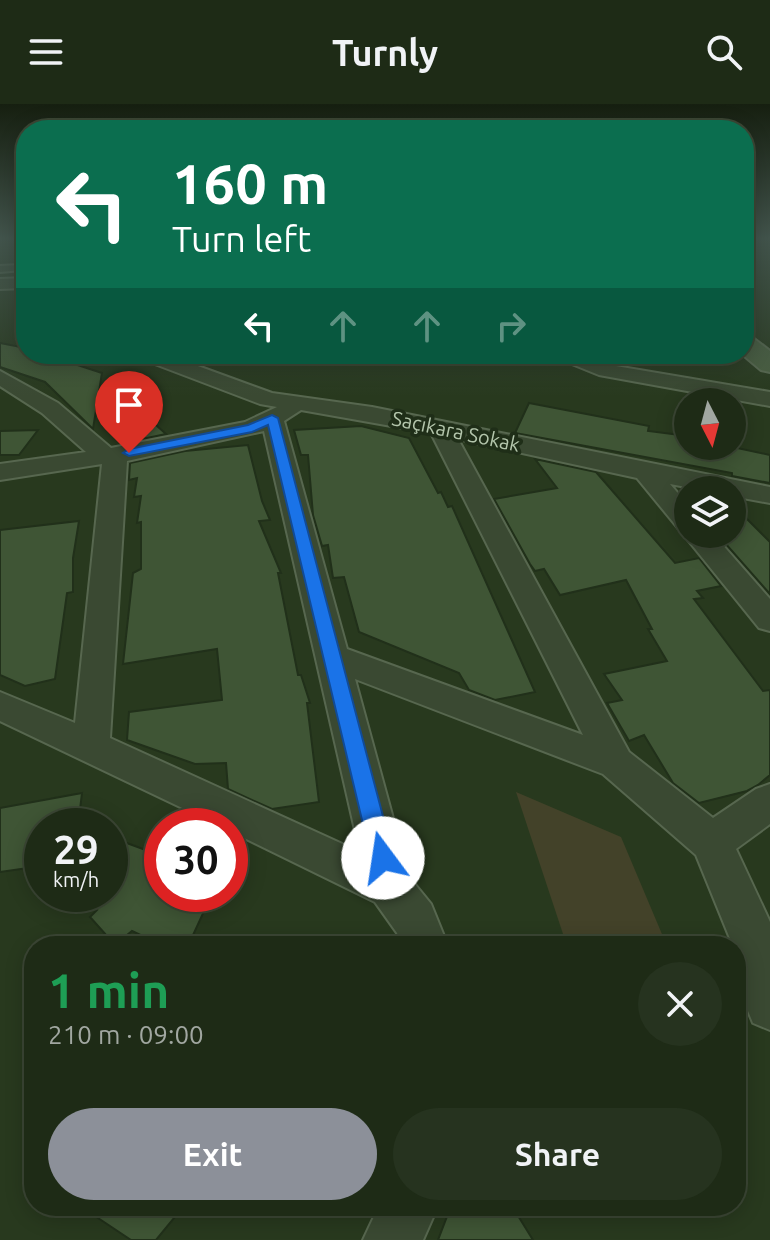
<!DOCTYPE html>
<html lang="en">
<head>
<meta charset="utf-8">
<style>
	body { margin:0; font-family:Ubuntu,sans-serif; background:#26331f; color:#f1f3f6; height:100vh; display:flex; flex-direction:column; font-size:30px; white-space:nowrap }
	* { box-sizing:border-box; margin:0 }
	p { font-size:26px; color:#a1a7a1 }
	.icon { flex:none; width:44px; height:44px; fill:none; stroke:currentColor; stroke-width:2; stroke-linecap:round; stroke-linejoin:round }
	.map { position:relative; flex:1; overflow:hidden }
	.panel { position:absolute; left:24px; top:832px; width:722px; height:280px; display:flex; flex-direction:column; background:#1e2b16; border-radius:32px; box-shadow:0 4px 20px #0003,0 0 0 2px #3c4735 }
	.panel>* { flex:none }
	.guide { position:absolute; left:16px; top:16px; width:738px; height:244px; border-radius:32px; box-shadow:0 4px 20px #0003,0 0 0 2px #3c4735; background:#0b6e4f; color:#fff; overflow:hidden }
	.needle { width:52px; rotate:174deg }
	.controls { position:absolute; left:674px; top:284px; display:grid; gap:16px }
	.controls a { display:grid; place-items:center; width:72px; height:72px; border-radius:50%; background:#1e2b16; box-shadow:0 4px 20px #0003,0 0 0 2px #3c4735; font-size:40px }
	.speed { position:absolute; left:24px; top:704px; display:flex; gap:16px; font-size:40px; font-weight:700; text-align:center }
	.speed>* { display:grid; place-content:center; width:104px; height:104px; border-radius:50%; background:#1e2b16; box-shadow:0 4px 20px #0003,0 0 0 2px #3c4735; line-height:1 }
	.speed small { font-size:20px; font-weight:400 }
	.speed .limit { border:12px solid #d22; background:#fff; color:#111 }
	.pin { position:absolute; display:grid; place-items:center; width:68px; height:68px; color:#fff; margin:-82px -34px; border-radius:50% 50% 50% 0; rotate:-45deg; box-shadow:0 0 8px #0007 }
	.pin .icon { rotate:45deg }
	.me { position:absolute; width:88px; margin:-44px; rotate:346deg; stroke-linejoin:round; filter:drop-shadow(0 0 6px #0008) }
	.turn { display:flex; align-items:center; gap:28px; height:168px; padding:0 24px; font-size:36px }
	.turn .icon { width:104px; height:104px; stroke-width:2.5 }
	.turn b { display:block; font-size:56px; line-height:68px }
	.lanes { display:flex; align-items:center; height:76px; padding:0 24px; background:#0003; justify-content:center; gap:40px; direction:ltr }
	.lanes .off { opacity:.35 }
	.round { display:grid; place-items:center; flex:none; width:84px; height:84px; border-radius:42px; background:#26331f }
	.head { display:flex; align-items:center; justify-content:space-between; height:136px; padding:0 24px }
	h1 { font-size:48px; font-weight:600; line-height:60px; color:#1e9e55 }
	.primary-button { display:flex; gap:16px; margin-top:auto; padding:16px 24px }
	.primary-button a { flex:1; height:92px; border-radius:48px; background:#8c9099; color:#fff; font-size:32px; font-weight:600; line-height:92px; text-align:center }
	.primary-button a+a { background:#26331f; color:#f1f3f6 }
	header { display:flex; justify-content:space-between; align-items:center; height:104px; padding:0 24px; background:#1e2b16; font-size:36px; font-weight:600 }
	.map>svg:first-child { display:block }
	.green { fill:#434229 }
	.building { fill:#3f5535; stroke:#21301a; stroke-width:2 }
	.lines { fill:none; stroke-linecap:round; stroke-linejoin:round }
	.service-casing { stroke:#57674f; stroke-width:4 }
	.minor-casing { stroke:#57674f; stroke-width:4 }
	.secondary-casing { stroke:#57674f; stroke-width:4 }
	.service { fill:#3a4932; fill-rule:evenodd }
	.minor { fill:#3a4932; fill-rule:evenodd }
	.secondary { fill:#485d3f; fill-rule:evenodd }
	.route { fill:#1a73e8; stroke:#114b97; stroke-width:2 }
	.labels { text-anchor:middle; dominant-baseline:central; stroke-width:7; stroke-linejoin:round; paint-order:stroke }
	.far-street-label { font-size:20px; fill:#b4c6ac; stroke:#1f2e18 }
</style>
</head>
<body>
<header><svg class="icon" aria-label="menu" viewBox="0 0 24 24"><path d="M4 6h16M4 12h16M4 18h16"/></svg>Turnly<svg class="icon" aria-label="search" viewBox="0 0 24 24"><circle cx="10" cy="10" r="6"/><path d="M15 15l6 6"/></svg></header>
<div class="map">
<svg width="770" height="1136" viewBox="0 0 770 1136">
	<rect width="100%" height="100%" fill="#28391e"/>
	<path class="green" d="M 516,688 L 621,733 L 667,842 L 567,842 Z"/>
	<g class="building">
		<path d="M 0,239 L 26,244 L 26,250 L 44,250 L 102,269 L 93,325 L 45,278 L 0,263 Z"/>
		<path d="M 128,296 L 166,330 L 128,338 Z"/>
		<path d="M 529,299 L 649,322 L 648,327 L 688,332 L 688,342 L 728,342 L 770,351 L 770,379 L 732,372 L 732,369 L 515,329 Z"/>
		<path d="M 361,322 L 409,334 L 438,389 L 441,388 L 448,403 L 452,402 L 535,588 L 495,596 L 469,586 L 459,569 L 359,528 L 344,473 L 333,474 L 328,441 L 322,442 L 313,411 L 308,351 L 301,351 L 294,326 Z"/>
		<path d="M 38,326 L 19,351 L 0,351 L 0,327 Z"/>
		<path d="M 248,341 L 262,397 L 270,416 L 259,417 L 281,469 L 278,469 L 298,571 L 301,571 L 310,599 L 307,599 L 319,698 L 272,705 L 228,685 L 226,659 L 195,660 L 127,636 L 129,608 L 222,596 L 217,545 L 123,560 L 133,469 L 141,465 L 141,418 L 137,419 L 141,392 L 134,393 L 137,374 L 129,376 L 130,359 L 185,347 Z"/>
		<path d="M 535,355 L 596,368 L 675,459 L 699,454 L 721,482 L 697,487 L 703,494 L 694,495 L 763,587 L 770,586 L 770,671 L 758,681 L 747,687 L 699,699 L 673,679 L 644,631 L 629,637 L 607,599 L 622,596 L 604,570 L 667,557 L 648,525 L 652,525 L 626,476 L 560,491 L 544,465 L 535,467 L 530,460 L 494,395 L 557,384 Z"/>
		<path d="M 732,400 L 770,438 L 770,490 L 717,430 L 732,430 Z"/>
		<path d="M 79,417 L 73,454 L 73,488 L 67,489 L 55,575 L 25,582 L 0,571 L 0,426 Z"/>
		<path d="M 82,689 L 78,722 L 42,722 L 42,762 L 0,768 L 0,704 Z"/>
		<path d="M 124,738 L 162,752 L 162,790 L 212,790 L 188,842 L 164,842 L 132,827 L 115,841 L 90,813 L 97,806 L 70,790 L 110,790 L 110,753 Z"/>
		<path d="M 80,1102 L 184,1102 L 156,1136 L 131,1136 Z"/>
		<path d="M 451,1102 L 512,1102 L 533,1136 L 438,1136 Z"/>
	</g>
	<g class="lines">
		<g class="service-casing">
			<path id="service" d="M 20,161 L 23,166 L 0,168 L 0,162 Z"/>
		</g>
		<g class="minor-casing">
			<g id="minor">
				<path d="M 26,174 L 26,184 L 0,185 L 0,175 Z"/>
				<path d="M 136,250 L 165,250 L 272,289 L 372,303 L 770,383 L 770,399 L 732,392 L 732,386 L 702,386 L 670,380 L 688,401 L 688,430 L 713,430 L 770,495 L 770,527 L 759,524 L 688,436 L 684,430 L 687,426 L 678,424 L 637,374 L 458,335 L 629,648 L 713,714 L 756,685 L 770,680 L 770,720 L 736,745 L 770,818 L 770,926 L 753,919 L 746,902 L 736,842 L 733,842 L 696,751 L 603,670 L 355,575 L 409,773 L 431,800 L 448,842 L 402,842 L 397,829 L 375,798 L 230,727 L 230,722 L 220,722 L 0,617 L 0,588 L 75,619 L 102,360 L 0,376 L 0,360 L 86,348 L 42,309 L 0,282 L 0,267 L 58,299 L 111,344 L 245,318 L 277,303 L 260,300 L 139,254 ZM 301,306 L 431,329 L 583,631 L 347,545 L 284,317 ZM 264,327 L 360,748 L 110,634 L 127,357 Z"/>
				<path d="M 554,250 L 581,250 L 604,260 L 770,288 L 770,302 L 599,271 L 557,254 Z"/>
				<path d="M 379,1102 L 438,1102 L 423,1136 L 363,1136 Z"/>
			</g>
		</g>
		<g class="secondary-casing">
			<path id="secondary" d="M 744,231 L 753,234 L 770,247 L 770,268 L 761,266 L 742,250 Z"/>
		</g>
		<use href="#service" class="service"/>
		<use href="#minor" class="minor"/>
		<use href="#secondary" class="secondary"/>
	</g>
	<linearGradient id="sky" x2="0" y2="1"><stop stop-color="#161f10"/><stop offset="0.46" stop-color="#42544c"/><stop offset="1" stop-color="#42544c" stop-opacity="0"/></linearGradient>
	<rect width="770" height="292" fill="url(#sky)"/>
	<path class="route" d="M 272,311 L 278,314 L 394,754 L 391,762 L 383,765 L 375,762 L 371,754 L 268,321 L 252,328 L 129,352 L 123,349 L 129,345 L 248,321 Z"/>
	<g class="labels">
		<g class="far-street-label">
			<text transform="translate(456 327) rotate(12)">Saçıkara Sokak</text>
		</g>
	</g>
</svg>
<div class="controls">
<a><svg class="needle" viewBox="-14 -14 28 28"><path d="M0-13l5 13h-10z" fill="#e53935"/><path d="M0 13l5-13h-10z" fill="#a1a7a1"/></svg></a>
<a><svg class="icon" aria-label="layers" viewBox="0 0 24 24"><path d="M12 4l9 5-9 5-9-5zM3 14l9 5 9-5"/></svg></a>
</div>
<div class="speed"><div>29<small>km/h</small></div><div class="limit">30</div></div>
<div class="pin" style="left:129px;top:349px;background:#d93025"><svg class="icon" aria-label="arrive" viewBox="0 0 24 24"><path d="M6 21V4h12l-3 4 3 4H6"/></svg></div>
<svg class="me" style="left:383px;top:754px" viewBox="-20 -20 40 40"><circle r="19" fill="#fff"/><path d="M0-13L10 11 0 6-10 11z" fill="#1a73e8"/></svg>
<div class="guide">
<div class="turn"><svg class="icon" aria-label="left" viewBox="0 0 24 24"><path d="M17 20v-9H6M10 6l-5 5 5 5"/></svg><div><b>160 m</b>Turn left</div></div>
<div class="lanes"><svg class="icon" aria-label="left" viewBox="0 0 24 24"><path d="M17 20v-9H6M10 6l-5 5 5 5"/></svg><svg class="icon off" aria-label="ahead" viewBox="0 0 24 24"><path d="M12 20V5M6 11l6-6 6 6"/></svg><svg class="icon off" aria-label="ahead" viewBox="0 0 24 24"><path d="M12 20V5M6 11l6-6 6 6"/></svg><svg class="icon off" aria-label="right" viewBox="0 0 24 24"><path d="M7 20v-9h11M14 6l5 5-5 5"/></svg></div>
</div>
<section class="panel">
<div class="head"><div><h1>1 min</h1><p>210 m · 09:00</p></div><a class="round"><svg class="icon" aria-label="close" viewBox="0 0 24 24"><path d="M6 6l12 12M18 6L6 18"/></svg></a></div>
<div class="primary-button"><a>Exit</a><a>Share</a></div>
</section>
</div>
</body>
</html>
